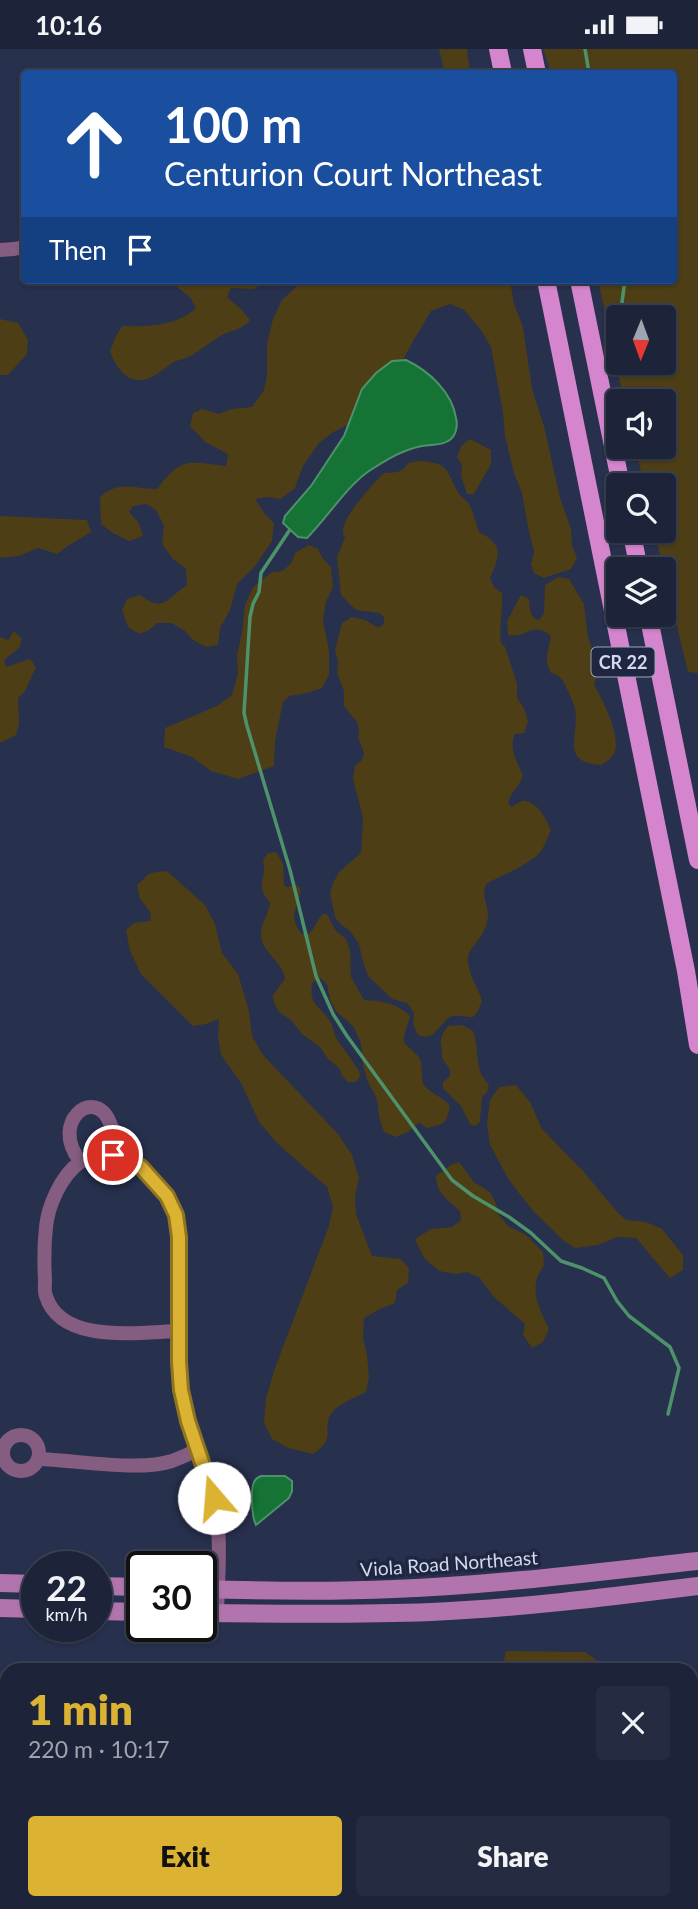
<!DOCTYPE html>
<html lang="en">
<head>
<meta charset="utf-8">
<style>
	body { margin:0; font-family:Lato,sans-serif; background:#252c41; color:#f1f3f6; height:100vh; display:flex; flex-direction:column; font-size:26px; white-space:nowrap }
	* { box-sizing:border-box; margin:0 }
	p { font-size:23px; color:#a0a4ae }
	.icon { flex:none; width:38px; height:38px; fill:none; stroke:currentColor; stroke-width:2; stroke-linecap:round; stroke-linejoin:round }
	.map { position:relative; flex:1; overflow:hidden }
	.drawer { position:absolute; left:0px; top:1614px; width:698px; height:247px; display:flex; flex-direction:column; background:#1d2439; border-radius:21px 21px 0 0; box-shadow:0 2px 5px #0004,0 0 0 2px #3b4153 }
	.drawer>* { flex:none }
	.hud { position:absolute; left:21px; top:21px; width:656px; height:214px; border-radius:7px; box-shadow:0 2px 5px #0004,0 0 0 2px #3b4153; background:#1a4fa0; color:#fff; overflow:hidden }
	.needle { width:46px; rotate:181deg }
	.controls { position:absolute; left:606px; top:256px; display:grid; gap:14px }
	.controls a { display:grid; place-items:center; width:70px; height:70px; border-radius:7px; background:#1d2439; box-shadow:0 2px 5px #0004,0 0 0 2px #3b4153; font-size:35px }
	.speed { position:absolute; left:21px; top:1502px; display:flex; gap:14px; font-size:35px; font-weight:700; text-align:center }
	.speed>* { display:grid; place-content:center; width:91px; height:91px; border-radius:50%; background:#1d2439; box-shadow:0 2px 5px #0004,0 0 0 2px #3b4153; line-height:1 }
	.speed small { font-size:18px; font-weight:400 }
	.speed .limit { border:4px solid #111; border-radius:10px; background:#fff; color:#111 }
	.pin { position:absolute; display:grid; place-items:center; width:60px; height:60px; color:#fff; margin:-30px; border:4px solid #fff; border-radius:50%; box-shadow:0 2px 7px #0007 }
	.me { position:absolute; width:77px; margin:-38px; rotate:342deg; stroke-linejoin:round; filter:drop-shadow(0 0 5px #0008) }
	.turn { display:flex; align-items:center; gap:24px; height:147px; padding:0 28px; font-size:32px }
	.turn .icon { width:91px; height:91px; stroke-width:2.5 }
	.turn b { display:block; font-size:49px; line-height:60px }
	.then { display:flex; align-items:center; height:66px; padding:0 28px; background:#0003; gap:14px; font-size:26px }
	.round { display:grid; place-items:center; flex:none; width:74px; height:74px; border-radius:7px; background:#252c41 }
	.overview { display:flex; align-items:center; justify-content:space-between; height:119px; padding:0 28px }
	h1 { font-size:42px; font-weight:800; line-height:52px; color:#dcb233 }
	.action { display:flex; gap:14px; margin-top:auto; padding:14px 28px }
	.action a { flex:1; height:80px; border-radius:7px; background:#dcb233; color:#111; font-size:28px; font-weight:800; line-height:80px; text-align:center }
	.action a+a { background:#252c41; color:#f1f3f6 }
	.status { display:flex; justify-content:space-between; align-items:center; height:49px; padding:0 35px; background:#1d2439; direction:ltr }
	.status svg { height:19px; fill:currentColor }
	.map>svg:first-child { display:block }
	.green { fill:#4d3e16; fill-rule:evenodd }
	.water { fill:#147335; stroke:#4e926c; stroke-width:2 }
	.lines { fill:none; stroke-linecap:round; stroke-linejoin:round }
	.stream { stroke:#4e926c; stroke-width:3.5 }
	.street { stroke:#845d80; stroke-width:14 }
	.secondary { stroke:#b174ac; stroke-width:18 }
	.primary { stroke:#d485ce; stroke-width:18 }
	.route-casing { stroke:#8f7421; stroke-width:18 }
	.route { stroke:#dcb233; stroke-width:12 }
	.labels { text-anchor:middle; dominant-baseline:central; stroke-width:7; stroke-linejoin:round; paint-order:stroke }
	.shield { fill:#1e2642; stroke:#9da4b9; stroke-width:2 }
	.shield-label { font-size:18px; font-weight:bold; fill:#d4daec }
	.street-label { font-size:19px; fill:#d4daec; stroke:#1e2642 }
</style>
</head>
<body>
<div class="status"><b>10:16</b><svg viewBox="0 0 49 12"><path d="M0 12V9h3v3zM5 12V6h3v6zM10 12V3h3v9zM15 12V0h3v12zM26 1h20v11H26zM47 4h2v5h-2z"/></svg></div>
<div class="map">
<svg width="698" height="1860" viewBox="0 0 698 1860">
	<rect width="100%" height="100%" fill="#27304c"/>
	<g class="green">
		<path d="M 439,0 L 467,0 L 470,24 L 445,24 Z"/>
		<path d="M 543,0 L 698,0 L 698,624 L 688,623 L 654,481 L 663,481 L 663,436 L 644,436 L 635,397 L 663,397 L 663,352 L 624,352 L 598,231 L 674,231 L 674,24 L 551,24 ZM 618,268 L 663,268 L 663,313 L 618,313 Z"/>
		<path d="M 168,231 L 272,231 L 253,240 L 231,239 L 227,248 L 241,260 L 250,271 C 242,281 232,281 222,286 C 212,292 204,298 194,305 C 188,309 181,310 174,313 C 164,319 153,331 140,331 C 124,332 116,316 110,303 L 115,289 L 122,277 C 146,278 177,277 196,259 L 190,248 Z"/>
		<path d="M 304,231 L 510,231 L 514,255 L 523,278 L 532,340 L 544,377 L 560,449 L 571,480 L 572,496 L 577,509 L 571,520 L 544,529 L 534,524 L 531,515 L 534,503 L 528,478 L 522,444 L 514,424 L 505,387 L 503,363 L 491,298 L 481,281 L 464,261 L 450,255 L 431,262 L 412,294 L 398,321 L 356,371 L 332,384 L 319,394 L 303,417 L 295,439 L 281,450 L 267,448 L 255,450 L 265,465 L 274,474 L 272,492 L 255,517 L 237,535 L 230,561 L 220,579 L 218,596 L 206,598 L 193,591 L 184,581 L 171,574 L 157,574 L 149,581 L 139,585 L 128,578 L 122,561 L 127,550 L 140,546 C 164,564 166,550 187,536 L 186,520 L 173,510 L 162,495 L 164,477 L 156,461 L 146,455 L 133,457 L 129,463 L 139,474 L 143,487 L 129,492 L 113,484 L 101,475 L 100,448 C 120,431 133,440 157,440 C 182,407 188,413 226,417 L 228,405 L 205,393 L 190,377 L 193,364 L 202,360 L 219,365 L 232,360 L 252,358 L 264,341 L 267,326 L 267,295 L 273,270 L 282,251 Z"/>
		<path d="M 0,270 L 18,274 L 28,291 L 27,305 L 8,326 L 0,326 Z"/>
		<path d="M 470,390 L 491,401 L 491,415 L 474,445 L 467,445 L 461,427 L 462,416 L 457,408 L 461,397 Z"/>
		<path d="M 420,412 C 446,414 446,418 456,440 C 459,447 466,450 470,457 C 474,465 476,475 479,483 C 504,495 500,507 490,529 L 494,538 L 502,544 C 503,561 499,577 501,594 L 505,598 L 513,622 L 517,635 L 517,649 L 524,659 L 528,672 L 524,684 L 515,685 C 508,699 517,713 523,726 C 519,739 512,740 508,754 L 512,758 C 514,756 520,753 523,752 C 537,751 547,771 551,782 C 547,788 545,797 541,802 C 530,816 500,827 486,835 C 481,848 488,855 488,867 C 487,888 468,897 468,910 C 468,925 477,937 482,951 L 478,962 L 473,968 C 466,968 456,965 450,968 C 438,976 435,993 418,986 L 413,975 L 414,964 L 407,954 L 392,950 L 368,927 L 363,913 L 359,895 L 350,882 L 340,875 L 335,868 L 330,844 L 334,832 L 339,823 L 361,804 L 363,769 L 353,730 L 355,717 L 362,711 L 364,704 L 358,688 L 359,681 L 357,673 L 344,657 L 344,642 L 337,624 L 338,613 L 335,601 L 342,574 L 352,568 L 365,571 L 377,578 L 382,577 L 384,573 L 384,568 L 379,564 L 356,561 L 341,546 L 337,508 L 345,488 C 344,486 343,485 343,483 C 341,469 374,434 384,424 C 396,423 401,425 408,414 Z"/>
		<path d="M 0,467 L 87,471 L 91,483 L 66,498 L 57,505 L 38,499 L 19,507 L 0,509 Z"/>
		<path d="M 309,496 L 318,500 L 323,510 L 331,518 L 333,538 L 326,552 L 323,572 L 329,601 L 329,625 L 322,639 L 307,644 L 289,647 L 283,653 L 275,692 L 274,717 L 238,730 L 211,722 L 192,708 L 164,698 L 165,679 L 217,657 L 232,646 L 238,624 L 237,606 L 242,583 L 245,556 L 253,538 L 272,523 L 283,522 L 292,513 L 295,504 Z"/>
		<path d="M 558,528 L 569,530 L 584,555 L 588,588 L 599,621 L 594,636 C 603,651 622,689 614,705 C 611,710 606,713 601,716 C 559,714 580,686 575,660 C 574,654 571,649 569,644 C 564,634 563,627 551,624 L 547,615 L 547,606 L 551,587 C 532,571 527,590 508,586 L 507,572 L 521,546 L 529,550 L 530,561 L 533,569 L 539,571 L 544,564 L 545,536 Z"/>
		<path d="M 14,582 L 22,590 L 19,599 L 4,611 L 6,618 L 30,610 L 36,618 L 25,642 L 18,649 L 19,675 L 16,686 L 0,694 L 0,588 L 8,591 Z"/>
		<path d="M 276,803 L 283,814 L 284,836 L 287,838 L 296,836 L 300,838 C 302,856 285,865 302,885 L 310,884 C 315,878 317,870 323,865 L 327,865 L 335,881 L 346,890 L 350,901 L 351,928 L 364,951 C 381,952 397,954 410,967 C 408,977 403,984 404,994 C 425,1012 420,1008 423,1035 C 432,1046 444,1048 450,1057 C 447,1075 444,1075 427,1079 L 419,1074 L 408,1083 L 396,1088 L 384,1083 L 379,1068 L 377,1050 L 368,1033 L 363,1016 L 361,994 L 353,977 L 336,962 L 330,951 L 327,935 L 320,929 L 312,934 C 309,956 319,956 330,972 C 334,979 334,987 339,993 C 347,1005 354,1013 361,1026 L 356,1033 L 348,1033 L 342,1027 L 340,1020 L 327,1009 L 321,999 L 302,985 L 291,971 L 279,963 L 274,954 L 273,946 L 285,930 C 283,913 263,905 261,887 C 260,875 269,865 270,854 C 253,833 268,833 263,811 L 268,804 Z"/>
		<path d="M 167,822 L 205,856 L 215,875 L 222,904 L 238,925 L 249,962 L 252,987 L 263,1006 L 338,1085 L 352,1106 L 359,1129 L 355,1147 L 356,1165 L 372,1207 L 400,1210 L 409,1219 L 408,1234 L 397,1241 L 395,1254 L 380,1260 L 364,1269 L 363,1288 L 367,1306 L 369,1328 L 366,1343 C 355,1349 338,1354 331,1365 C 321,1381 338,1388 313,1405 L 288,1399 L 272,1390 L 264,1374 L 266,1349 L 275,1319 L 329,1177 L 333,1157 L 327,1138 L 277,1094 L 259,1073 L 241,1034 L 221,1006 L 218,987 L 219,970 L 206,975 L 193,977 L 141,925 L 130,902 L 126,881 L 134,874 L 150,872 L 151,864 L 140,850 L 137,836 L 150,824 Z"/>
		<path d="M 462,976 L 473,982 C 478,995 476,1008 480,1022 C 481,1027 486,1031 489,1036 L 487,1043 L 482,1048 L 480,1073 L 475,1077 L 470,1075 L 461,1057 L 443,1039 L 443,1033 L 450,1027 L 450,1021 L 442,1009 C 443,993 436,992 448,977 Z"/>
		<path d="M 516,1036 L 530,1053 L 542,1080 L 583,1122 L 617,1163 L 626,1171 L 646,1173 L 662,1180 L 683,1206 L 683,1221 L 670,1229 L 636,1189 L 617,1188 L 598,1196 L 575,1199 L 564,1192 L 533,1162 L 509,1131 L 490,1096 L 487,1075 L 490,1051 L 499,1038 Z"/>
		<path d="M 459,1113 L 474,1133 L 490,1143 L 496,1155 L 499,1166 L 508,1177 L 526,1186 L 543,1203 L 544,1217 C 527,1238 539,1259 549,1280 L 543,1293 L 532,1299 L 523,1286 L 525,1275 L 493,1247 L 479,1228 L 467,1223 L 456,1225 L 439,1222 L 424,1209 L 415,1190 L 431,1180 L 452,1178 L 461,1171 L 460,1162 C 448,1151 436,1144 436,1127 L 451,1116 Z"/>
		<path d="M 506,1602 L 585,1603 L 609,1620 L 502,1620 Z"/>
		<path d="M 522,1853 L 589,1853 L 594,1860 L 527,1860 Z"/>
	</g>
	<g class="water">
		<path d="M 406,311 C 429,322 452,343 456,369 C 458,377 456,388 448,392 C 440,397 431,395 422,397 C 402,401 386,411 369,422 C 347,437 327,469 307,489 L 298,488 L 283,474 L 285,467 L 311,437 L 344,387 L 362,340 L 376,324 L 392,312 Z"/>
		<path d="M 261,1427 L 285,1427 L 292,1432 L 292,1442 L 289,1449 L 256,1476 C 252,1468 249,1437 256,1430 C 257,1429 259,1428 261,1427 Z"/>
	</g>
	<g class="lines">
		<g class="stream">
			<path d="M 585,0 L 589,24"/>
			<path d="M 620,268 L 625,231"/>
			<path d="M 289,482 L 261,524 L 259,543 L 253,555 L 250,568 L 244,664 L 247,677 L 290,821 L 316,927 L 333,965 L 347,987 L 452,1131 L 473,1147 L 509,1168 L 531,1184 L 561,1212 L 582,1219 L 604,1229 L 617,1252 L 629,1267 L 670,1298 L 679,1319 L 668,1365"/>
			<path d="M 538,1853 L 544,1860"/>
		</g>
		<g class="street">
			<path d="M 0,201 L 14,200 L 24,198"/>
			<path d="M 80,1112 C 49,1073 95,1036 110,1074 C 115,1085 116,1094 113,1106"/>
			<path d="M 179,1282 C 140,1283 61,1296 46,1247 C 44,1243 45,1236 45,1231 C 44,1213 44,1196 46,1178 C 48,1157 61,1127 79,1114 C 92,1104 116,1103 130,1111 C 147,1120 171,1148 176,1167 C 181,1184 179,1203 179,1220 C 179,1260 176,1302 182,1342 C 187,1379 205,1412 214,1448 C 222,1485 218,1527 217,1564"/>
			<circle cx="21" cy="1404" r="18"/>
			<path d="M 38,1410 C 75,1411 138,1423 172,1412 C 180,1409 189,1405 197,1401"/>
		</g>
		<g class="secondary">
			<path d="M 0,1534 L 37,1535"/>
			<path d="M 96,1537 L 142,1538"/>
			<path d="M 201,1540 C 265,1542 330,1543 394,1540 C 496,1536 597,1523 698,1512"/>
			<path d="M 0,1559 L 37,1560"/>
			<path d="M 96,1562 L 142,1563"/>
			<path d="M 201,1564 C 278,1565 355,1566 431,1563 C 521,1559 609,1548 698,1537"/>
		</g>
		<g class="primary">
			<path d="M 498,0 L 503,24"/>
			<path d="M 532,0 L 537,24"/>
			<path d="M 546,231 L 686,922 L 698,996"/>
			<path d="M 579,231 L 621,436"/>
			<path d="M 631,481 L 639,520"/>
			<path d="M 648,565 L 698,811"/>
		</g>
	</g>
	<g class="lines">
		<g class="route-casing">
			<path id="route" d="M 113,1106 L 127,1109 L 141,1118 L 167,1147 L 176,1166 L 179,1188 L 179,1313 L 181,1341 L 188,1372 L 214,1449"/>
		</g>
		<use href="#route" class="route"/>
	</g>
	<g class="labels">
		<rect class="shield" x="591.5" y="598.5" width="63" height="29" rx="5"/>
		<g class="shield-label">
			<text x="623" y="613">CR 22</text>
		</g>
		<g class="street-label">
			<text transform="translate(449 1514) rotate(-4)">Viola Road Northeast</text>
		</g>
	</g>
</svg>
<div class="controls">
<a><svg class="needle" viewBox="-14 -14 28 28"><path d="M0-13l5 13h-10z" fill="#e53935"/><path d="M0 13l5-13h-10z" fill="#a0a4ae"/></svg></a>
<a><svg class="icon" aria-label="sound" viewBox="0 0 24 24"><path d="M4 9h4l5-4v14l-5-4H4zM17 9q2 3 0 6"/></svg></a>
<a><svg class="icon" aria-label="search" viewBox="0 0 24 24"><circle cx="10" cy="10" r="6"/><path d="M15 15l6 6"/></svg></a>
<a><svg class="icon" aria-label="layers" viewBox="0 0 24 24"><path d="M12 4l9 5-9 5-9-5zM3 14l9 5 9-5"/></svg></a>
</div>
<div class="speed"><div>22<small>km/h</small></div><div class="limit">30</div></div>
<div class="pin" style="left:113px;top:1106px;background:#d93025"><svg class="icon" aria-label="arrive" viewBox="0 0 24 24"><path d="M6 21V4h12l-3 4 3 4H6"/></svg></div>
<svg class="me" style="left:214px;top:1449px" viewBox="-20 -20 40 40"><circle r="19" fill="#fff"/><path d="M0-13L10 11 0 6-10 11z" fill="#dcb233"/></svg>
<div class="hud">
<div class="turn"><svg class="icon" aria-label="ahead" viewBox="0 0 24 24"><path d="M12 20V5M6 11l6-6 6 6"/></svg><div><b>100 m</b>Centurion Court Northeast</div></div>
<div class="then">Then<svg class="icon" aria-label="arrive" viewBox="0 0 24 24"><path d="M6 21V4h12l-3 4 3 4H6"/></svg></div>
</div>
<section class="drawer">
<div class="overview"><div><h1>1 min</h1><p>220 m · 10:17</p></div><a class="round"><svg class="icon" aria-label="close" viewBox="0 0 24 24"><path d="M6 6l12 12M18 6L6 18"/></svg></a></div>
<div class="action"><a>Exit</a><a>Share</a></div>
</section>
</div>
</body>
</html>
